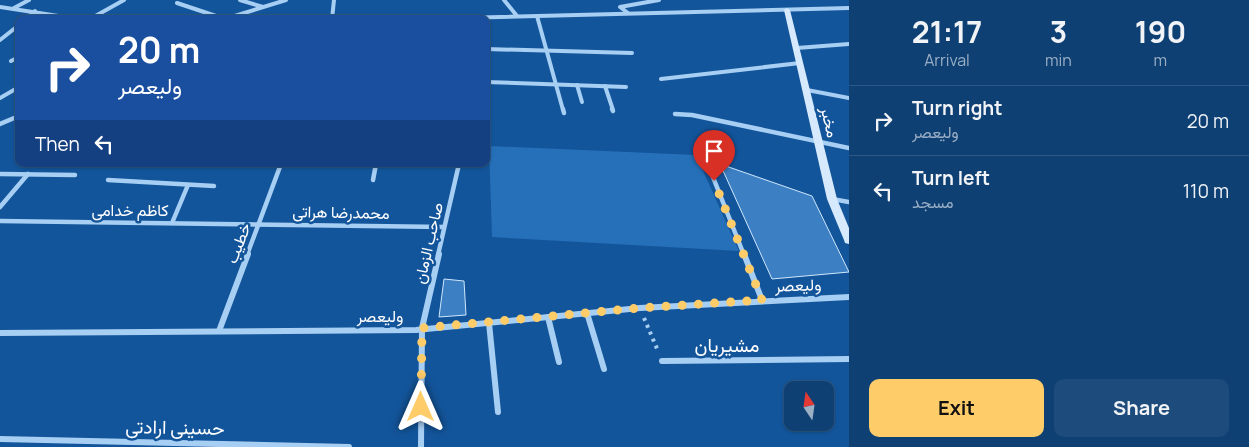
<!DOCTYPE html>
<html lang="en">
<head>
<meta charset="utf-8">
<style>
	body { margin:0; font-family:Manrope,Vazirmatn,sans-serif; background:#1c4b7c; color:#f1f3f6; height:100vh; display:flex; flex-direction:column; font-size:19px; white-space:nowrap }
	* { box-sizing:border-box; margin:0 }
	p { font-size:16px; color:#9bafc5 }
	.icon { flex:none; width:28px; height:28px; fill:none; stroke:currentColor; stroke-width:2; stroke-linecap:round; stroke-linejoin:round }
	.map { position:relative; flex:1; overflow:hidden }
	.sheet { display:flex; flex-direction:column; background:#0e4074; width:400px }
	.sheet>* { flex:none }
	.top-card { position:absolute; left:15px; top:15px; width:475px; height:152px; border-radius:10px; box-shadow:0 1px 4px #0004,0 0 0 1px #2e5986; background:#1a4fa0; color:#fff; overflow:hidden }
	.needle { width:32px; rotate:347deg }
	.tools { position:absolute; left:784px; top:381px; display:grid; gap:10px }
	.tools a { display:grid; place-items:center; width:50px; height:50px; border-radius:10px; background:#0e4074; box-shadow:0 1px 4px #0004,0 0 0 1px #2e5986; font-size:25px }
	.pin { position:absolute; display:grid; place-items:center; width:42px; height:42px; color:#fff; margin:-51px -21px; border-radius:50% 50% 50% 0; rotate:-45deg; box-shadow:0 0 5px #0007 }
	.pin .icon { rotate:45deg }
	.me { position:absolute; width:55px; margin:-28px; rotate:0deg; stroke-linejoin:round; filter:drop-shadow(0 0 4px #0008) }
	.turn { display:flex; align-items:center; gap:18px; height:105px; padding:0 20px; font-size:22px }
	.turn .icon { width:65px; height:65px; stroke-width:2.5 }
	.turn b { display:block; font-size:35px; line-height:42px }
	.then { display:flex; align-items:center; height:48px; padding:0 20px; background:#0003; gap:10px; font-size:19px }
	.eta { display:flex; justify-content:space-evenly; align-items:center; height:85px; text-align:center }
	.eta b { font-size:30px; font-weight:700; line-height:35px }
	.button { display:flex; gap:10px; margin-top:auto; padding:10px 20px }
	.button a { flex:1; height:58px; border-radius:10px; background:#ffcc6a; color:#111; font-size:20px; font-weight:700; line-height:58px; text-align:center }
	.button a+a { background:#1c4b7c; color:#f1f3f6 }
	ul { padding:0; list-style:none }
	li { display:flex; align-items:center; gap:15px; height:70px; padding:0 20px; border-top:1px solid #2e5986 }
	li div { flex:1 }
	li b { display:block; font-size:19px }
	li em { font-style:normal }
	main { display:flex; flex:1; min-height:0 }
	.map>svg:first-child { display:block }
	.green { fill:#2670b9 }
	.building { fill:#3c7fc2; stroke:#cfe7fd }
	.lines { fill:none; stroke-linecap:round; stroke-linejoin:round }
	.path { stroke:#a7cef3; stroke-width:4; stroke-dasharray:3 4.5; stroke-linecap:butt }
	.street-far2 { stroke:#a7cef3; stroke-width:4 }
	.street-far1 { stroke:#a7cef3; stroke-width:4.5 }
	.street { stroke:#a7cef3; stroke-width:6 }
	.secondary { fill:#d7e9fd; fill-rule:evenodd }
	.route { stroke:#ffcc6a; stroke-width:9; stroke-dasharray:0 16.2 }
	.labels { text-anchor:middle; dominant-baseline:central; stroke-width:5; stroke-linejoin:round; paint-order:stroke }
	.street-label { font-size:16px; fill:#fff; stroke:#13559b }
	.near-street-label { font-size:19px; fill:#fff; stroke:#13559b }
</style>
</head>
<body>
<main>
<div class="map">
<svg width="849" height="447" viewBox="0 0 849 447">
	<rect width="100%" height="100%" fill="#13559b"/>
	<path class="green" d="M 489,146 L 696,155 L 739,251 L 492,237 Z"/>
	<g class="building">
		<path d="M 720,164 L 812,196 L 849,272 L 772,279 Z"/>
		<path d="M 444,279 L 464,281 L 466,315 L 439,317 Z"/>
	</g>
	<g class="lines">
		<path class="path" d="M 644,318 L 658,351"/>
		<g class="street-far2">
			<path d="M 240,0 L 263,7"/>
			<path d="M 504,0 L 517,16"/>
			<path d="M 177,3 L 225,19 L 286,0"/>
			<path d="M 0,7 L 78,19"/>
			<path d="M 14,8 L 29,0"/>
			<path d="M 628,13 L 620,7 L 659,0"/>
			<path d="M 537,16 L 563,110"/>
			<path d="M 26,19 L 35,11"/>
			<path d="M 90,19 L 124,0"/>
			<path d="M 332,19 L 334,0"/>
			<path d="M 420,19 L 849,8"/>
			<path d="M 0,40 L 19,25"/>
			<path d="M 797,48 L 849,44"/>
			<path d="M 486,49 L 632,53"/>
			<path d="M 11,61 L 19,57"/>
			<path d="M 661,79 L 800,63"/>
			<path d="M 486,82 L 626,87"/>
			<path d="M 577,85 L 582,102"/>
			<path d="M 605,86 L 613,110"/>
			<path d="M 807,90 L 849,98"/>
			<path d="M 0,98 L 19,87"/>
		</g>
		<g class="street-far1">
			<path d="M 563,109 L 564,113"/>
			<path d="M 612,109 L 613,111"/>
			<path d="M 675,114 L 692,115 L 849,148"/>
			<path d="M 0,124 L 19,116"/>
			<path d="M 701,147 L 744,255"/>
			<path d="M 0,174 L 75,175"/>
			<path d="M 108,180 L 214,186"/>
			<path d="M 373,180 L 376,164"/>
			<path d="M 832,199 L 849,202"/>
			<path d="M 0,207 L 28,174"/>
			<path d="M 0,221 L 444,227"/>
			<path d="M 172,223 L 188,185"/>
			<path d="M 247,255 L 281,164"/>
			<path d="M 438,255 L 459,164"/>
		</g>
		<g class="street">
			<path d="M 744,254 L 762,300"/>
			<path d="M 587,313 L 604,369"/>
			<path d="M 548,317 L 559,362"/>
			<path d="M 489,323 L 498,412"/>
			<path d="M 219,331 L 248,254"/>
			<path d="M 0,333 L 416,330 L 640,308 L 849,297"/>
			<path d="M 662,361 L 849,359"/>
			<path d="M 0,439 L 349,447"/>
			<path d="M 421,447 L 422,328 L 439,254"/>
		</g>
		<path class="secondary" d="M 787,8 L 790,10 L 837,199 L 849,228 L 849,244 L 845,243 L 844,240 L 827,199 L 784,10 Z"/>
	</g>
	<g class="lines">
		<path class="route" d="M 421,407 L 422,328 L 640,308 L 762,300 L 714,181"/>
	</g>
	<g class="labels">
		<g class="street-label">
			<text transform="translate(830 122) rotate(77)">مخبر</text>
			<text x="130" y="210">کاظم خدامی</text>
			<text transform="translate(341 212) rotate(1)">محمدرضا هراتی</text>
			<text transform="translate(238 243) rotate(-69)">خطیب</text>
			<text transform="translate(428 243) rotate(-77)">صاحب الزمان</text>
			<text transform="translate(798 285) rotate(-2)">ولیعصر</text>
			<text x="380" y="316">ولیعصر</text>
		</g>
		<g class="near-street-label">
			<text x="727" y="345">مشیریان</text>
			<text transform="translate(175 427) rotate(1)">حسینی ارادتی</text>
		</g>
	</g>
</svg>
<div class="tools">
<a><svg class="needle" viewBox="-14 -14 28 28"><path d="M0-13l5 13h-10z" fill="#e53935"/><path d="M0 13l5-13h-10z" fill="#9bafc5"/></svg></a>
</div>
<div class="pin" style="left:714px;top:181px;background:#d93025"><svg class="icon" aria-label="arrive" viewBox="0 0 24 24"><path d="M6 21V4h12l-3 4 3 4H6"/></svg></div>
<svg class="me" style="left:421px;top:407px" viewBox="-20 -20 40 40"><path d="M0-17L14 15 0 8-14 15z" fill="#ffcc6a" stroke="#fff" stroke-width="4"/></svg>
<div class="top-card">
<div class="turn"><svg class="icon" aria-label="right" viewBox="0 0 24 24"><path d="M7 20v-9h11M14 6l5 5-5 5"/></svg><div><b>20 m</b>ولیعصر</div></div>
<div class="then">Then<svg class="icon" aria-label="left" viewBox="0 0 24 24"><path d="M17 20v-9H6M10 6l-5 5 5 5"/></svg></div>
</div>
</div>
<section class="sheet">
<div class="eta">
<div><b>21:17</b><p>Arrival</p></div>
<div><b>3</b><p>min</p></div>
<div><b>190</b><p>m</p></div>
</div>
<ul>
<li><svg class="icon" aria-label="right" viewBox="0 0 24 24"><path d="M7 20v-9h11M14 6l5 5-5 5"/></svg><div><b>Turn right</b><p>ولیعصر</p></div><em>20 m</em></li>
<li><svg class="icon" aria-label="left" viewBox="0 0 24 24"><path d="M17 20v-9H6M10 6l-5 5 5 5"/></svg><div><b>Turn left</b><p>مسجد</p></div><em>110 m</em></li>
</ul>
<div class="button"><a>Exit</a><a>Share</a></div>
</section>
</main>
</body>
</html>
